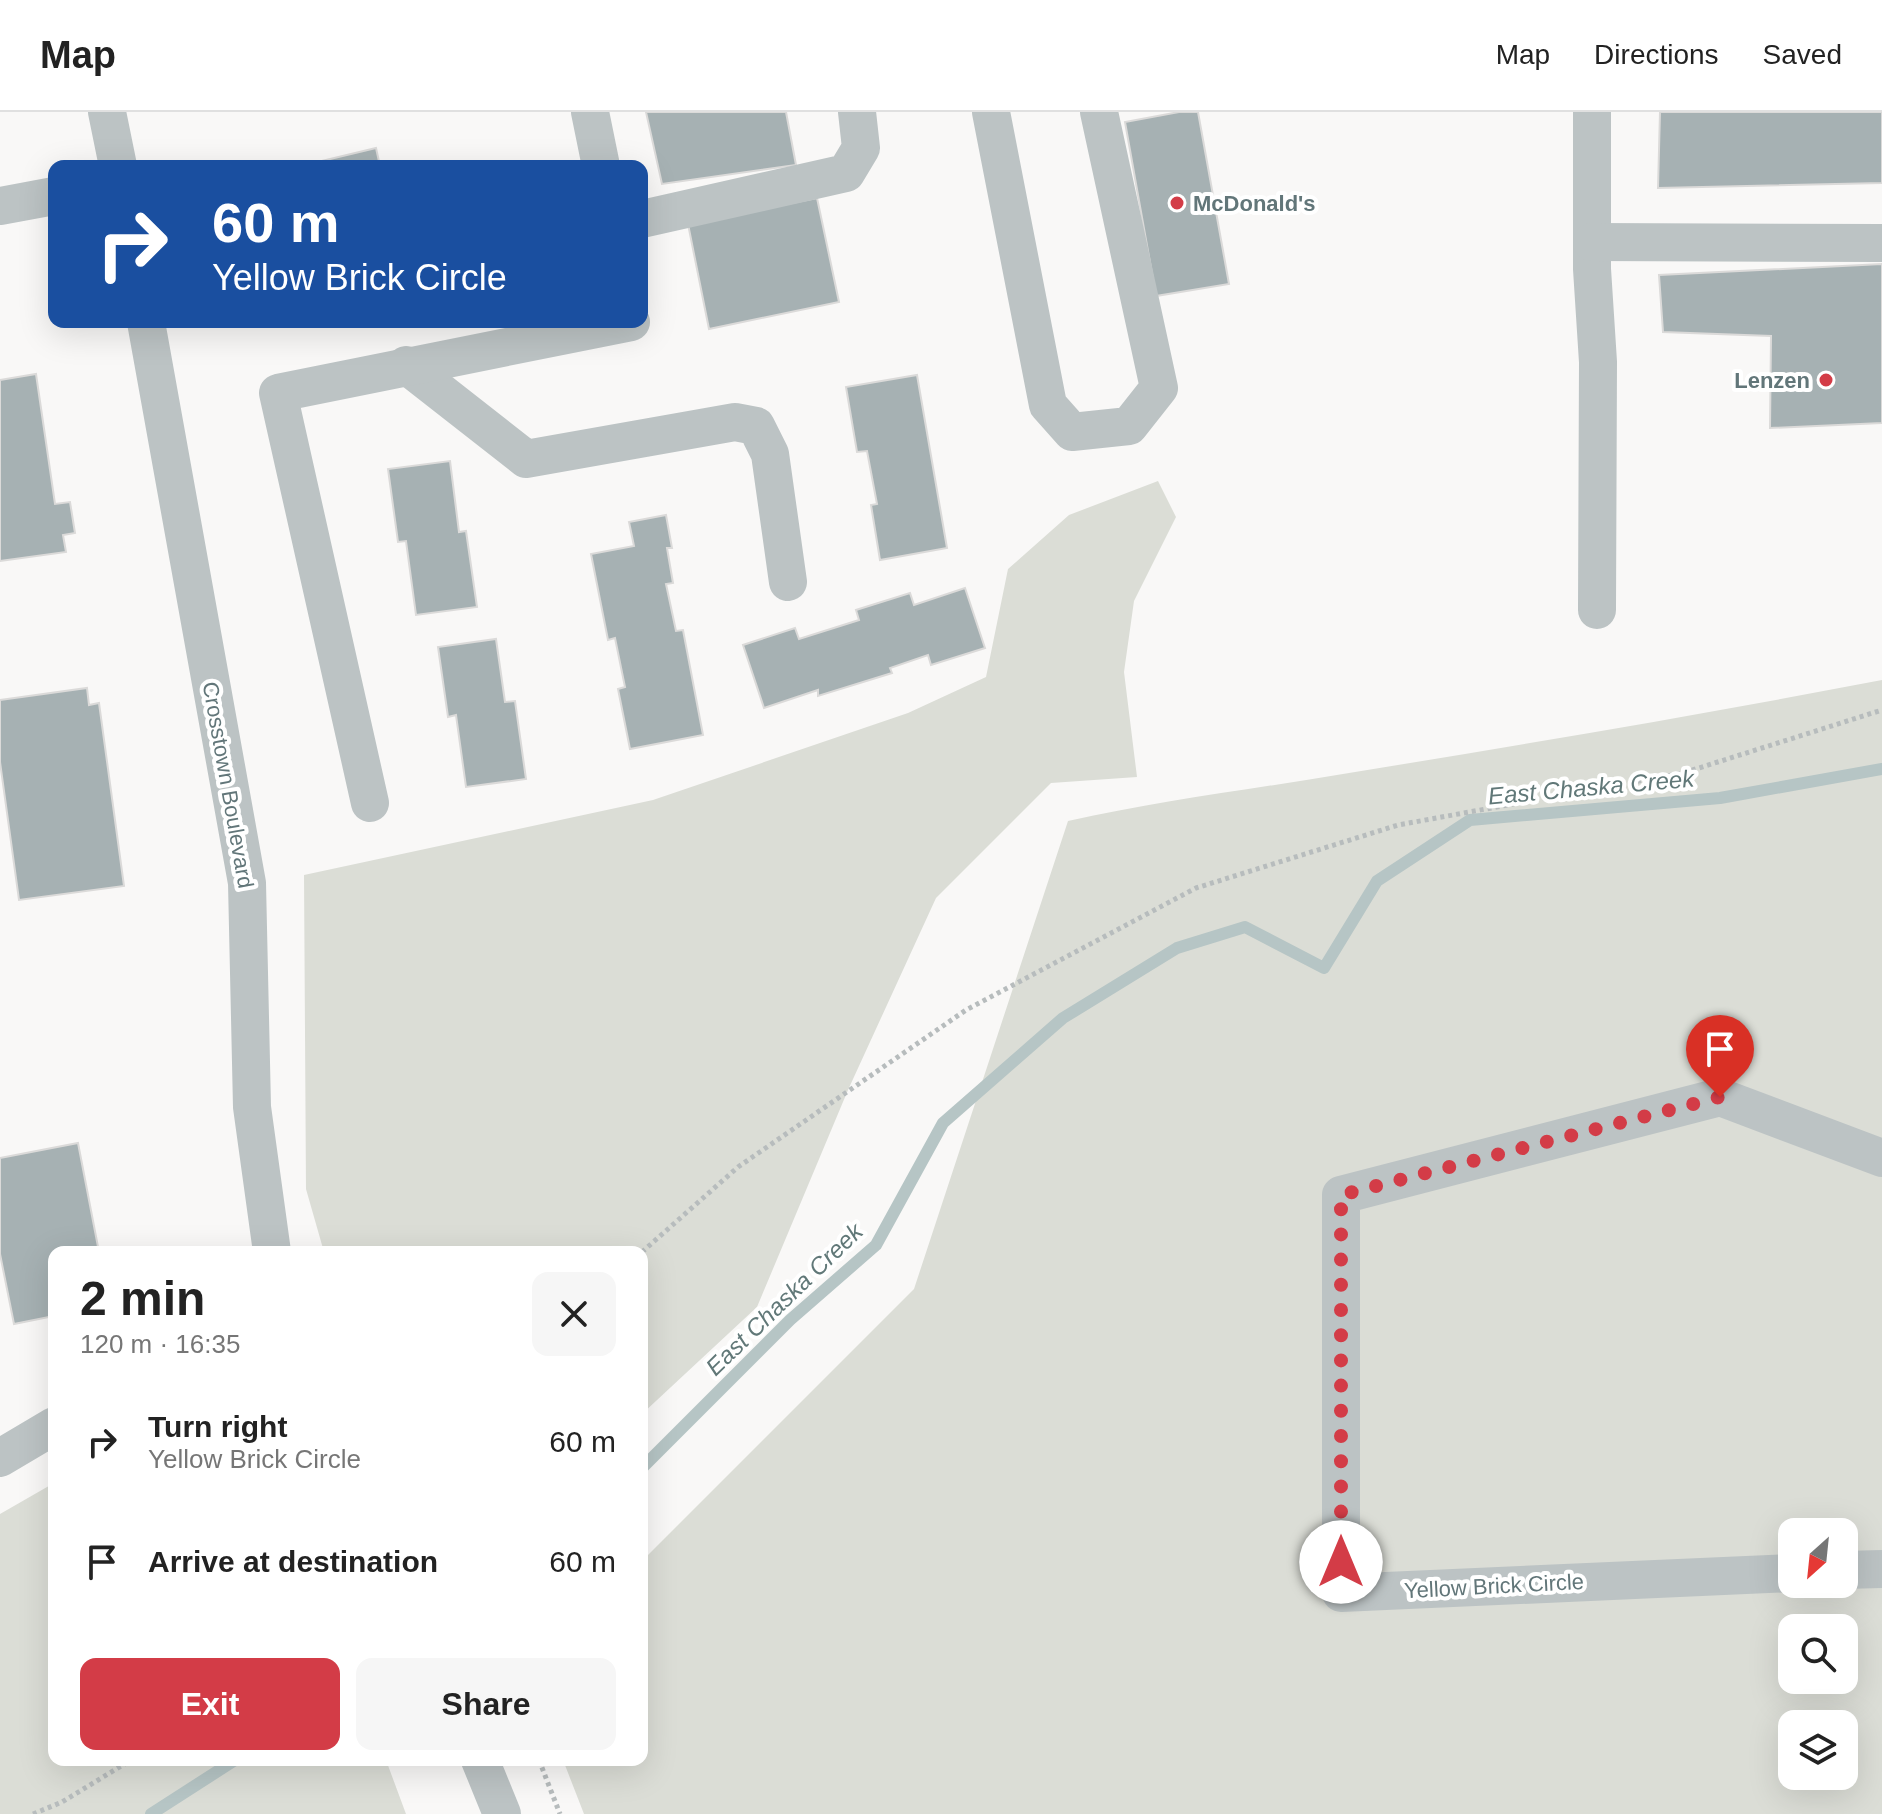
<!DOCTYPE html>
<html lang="en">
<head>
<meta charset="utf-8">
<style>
	body { margin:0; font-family:Helvetica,sans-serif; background:#f6f6f6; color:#222; height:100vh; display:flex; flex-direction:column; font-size:30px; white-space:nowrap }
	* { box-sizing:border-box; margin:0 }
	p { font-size:26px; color:#767676 }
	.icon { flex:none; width:44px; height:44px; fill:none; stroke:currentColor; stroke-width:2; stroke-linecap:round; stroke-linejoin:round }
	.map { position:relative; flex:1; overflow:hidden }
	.panel { position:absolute; left:48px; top:1134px; width:600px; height:520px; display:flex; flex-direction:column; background:#fff; border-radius:16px; box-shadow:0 8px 32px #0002 }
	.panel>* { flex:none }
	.guide { position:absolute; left:48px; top:48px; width:600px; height:168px; border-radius:16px; box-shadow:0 8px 32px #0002; background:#1a4fa0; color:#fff; overflow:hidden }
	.needle { width:52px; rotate:207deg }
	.tools { position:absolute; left:1778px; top:1406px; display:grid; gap:16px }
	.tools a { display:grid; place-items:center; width:80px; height:80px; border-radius:16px; background:#fff; box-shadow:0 8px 32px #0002; font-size:40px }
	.pin { position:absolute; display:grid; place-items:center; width:68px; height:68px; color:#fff; margin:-82px -34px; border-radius:50% 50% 50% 0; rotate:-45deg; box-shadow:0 0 8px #0007 }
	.pin .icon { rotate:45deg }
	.me { position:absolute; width:88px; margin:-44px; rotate:0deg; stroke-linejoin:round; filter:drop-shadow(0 0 6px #0008) }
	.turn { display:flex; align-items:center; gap:28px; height:168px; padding:0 32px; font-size:36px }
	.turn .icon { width:104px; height:104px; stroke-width:2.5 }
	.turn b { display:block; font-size:56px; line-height:68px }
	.round { display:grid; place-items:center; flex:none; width:84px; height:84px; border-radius:16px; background:#f6f6f6 }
	.overview { display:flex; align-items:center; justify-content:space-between; height:136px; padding:0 32px }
	h1 { font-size:48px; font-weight:600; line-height:60px }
	.button { display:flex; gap:16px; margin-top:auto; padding:16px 32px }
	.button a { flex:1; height:92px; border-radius:16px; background:#d33c47; color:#fff; font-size:32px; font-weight:600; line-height:92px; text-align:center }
	.button a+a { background:#f6f6f6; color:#222 }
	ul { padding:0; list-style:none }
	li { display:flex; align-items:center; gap:24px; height:120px; padding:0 32px }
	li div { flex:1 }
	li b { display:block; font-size:30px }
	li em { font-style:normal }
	header { display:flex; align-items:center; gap:48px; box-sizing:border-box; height:112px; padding:0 40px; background:#fff; border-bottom:2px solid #e0e0e0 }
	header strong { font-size:38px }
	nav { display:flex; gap:44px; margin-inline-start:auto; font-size:28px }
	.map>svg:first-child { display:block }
	.green { fill:#dbddd6; fill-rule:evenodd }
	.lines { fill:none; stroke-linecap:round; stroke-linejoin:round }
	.stream { stroke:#b6c5c5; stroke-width:12 }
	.building { fill:#a6b1b3; stroke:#dbdad9; stroke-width:2 }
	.path { stroke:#b7bcbd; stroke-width:5; stroke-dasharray:4 4; stroke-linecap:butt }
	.minor { stroke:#bcc3c4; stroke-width:38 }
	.route { stroke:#d33c47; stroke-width:14; stroke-dasharray:0 25.2 }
	.poi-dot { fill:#d33c47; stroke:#fff; stroke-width:3 }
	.labels { text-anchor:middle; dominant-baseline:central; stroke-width:8; stroke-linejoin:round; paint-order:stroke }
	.poi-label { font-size:22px; font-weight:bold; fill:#627679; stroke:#fff; text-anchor:start }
	.street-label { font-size:22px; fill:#627679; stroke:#fff }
	.water-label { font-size:24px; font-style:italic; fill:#617878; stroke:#fff }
</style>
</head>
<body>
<header>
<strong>Map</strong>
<nav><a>Map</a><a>Directions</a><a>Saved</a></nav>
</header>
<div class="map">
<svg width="1882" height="1702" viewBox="0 0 1882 1702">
	<rect width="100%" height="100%" fill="#f9f8f7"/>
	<g class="green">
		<path d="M 1158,369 L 1176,405 L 1134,489 L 1124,560 L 1137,665 L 1051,671 L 936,786 L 848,978 L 757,1195 L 642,1302 L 642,1140 L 324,1140 L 306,1077 L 304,763 L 653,688 L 908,601 L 986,565 L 1008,457 L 1069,403 Z"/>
		<path d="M 1882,568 L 1882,1702 L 584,1702 L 563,1648 L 642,1648 L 642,1449 L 914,1177 L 1068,709 C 1162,688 1255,677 1349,661 C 1527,632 1705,602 1882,568 ZM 1792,1420 L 1844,1420 L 1844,1472 L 1792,1472 ZM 1792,1516 L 1844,1516 L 1844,1568 L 1792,1568 ZM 1792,1612 L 1844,1612 L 1844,1664 L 1792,1664 Z"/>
		<path d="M 54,1371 L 54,1648 L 386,1648 L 406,1702 L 0,1702 L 0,1402 Z"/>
	</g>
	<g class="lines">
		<g class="stream">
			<path d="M 642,1356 L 790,1208 L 876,1133 L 943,1011 L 1063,906 L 1177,836 L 1245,815 L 1324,856 L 1377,769 L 1470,708 L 1720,686 L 1882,657"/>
			<path d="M 151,1702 L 235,1648"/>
		</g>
	</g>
	<g class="building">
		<path d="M 646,0 L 786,0 L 796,53 L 662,72 Z"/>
		<path d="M 1179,0 L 1198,0 L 1229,172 L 1156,184 L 1125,10 Z"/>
		<path d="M 1660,0 L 1882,0 L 1882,71 L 1658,76 Z"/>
		<path d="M 376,36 L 380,54 L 301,54 Z"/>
		<path d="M 817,86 L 839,190 L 709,217 L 688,112 Z"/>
		<path d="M 1882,152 L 1882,311 L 1770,316 L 1771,224 L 1663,220 L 1659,163 Z"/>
		<path d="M 36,262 L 55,392 L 70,390 L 75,421 L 63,423 L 66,440 L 0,449 L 0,268 Z"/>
		<path d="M 917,263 L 947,436 L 880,448 L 871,393 L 877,392 L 867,339 L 857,340 L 846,275 Z"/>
		<path d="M 450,349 L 459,420 L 466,419 L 477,495 L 416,503 L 406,429 L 398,430 L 388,357 Z"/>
		<path d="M 666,403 L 672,436 L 667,436 L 673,471 L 666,472 L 676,519 L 683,518 L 703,623 L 630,637 L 618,577 L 625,575 L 615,526 L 608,528 L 591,442 L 634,434 L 629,410 Z"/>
		<path d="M 965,476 L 985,536 L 931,553 L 928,543 L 890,556 L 892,561 L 818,584 L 818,578 L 764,596 L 743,533 L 795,516 L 799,527 L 859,508 L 856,498 L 910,481 L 914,493 Z"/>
		<path d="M 496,527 L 505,590 L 515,589 L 526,667 L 466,675 L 456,603 L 448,605 L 438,535 Z"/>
		<path d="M 87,576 L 89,593 L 99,591 L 124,774 L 19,788 L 0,650 L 0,588 Z"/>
		<path d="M 78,1031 L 99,1140 L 54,1140 L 54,1204 L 14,1212 L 0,1142 L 0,1046 Z"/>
	</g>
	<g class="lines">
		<g class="path">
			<path d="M 642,1140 L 738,1055 L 966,898 L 1196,776 L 1398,713 L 1683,661 L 1882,598"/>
			<path d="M 539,1648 L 560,1702"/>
			<path d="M 33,1702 L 62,1690 L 131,1648"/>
		</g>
		<g class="minor">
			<path d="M 107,0 L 118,54"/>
			<path d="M 590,0 L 601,54"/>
			<path d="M 991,0 L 1048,293 L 1072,320 L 1129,314 L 1159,276 L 1099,0"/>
			<path d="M 1592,0 L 1592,157 L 1598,250 L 1597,498"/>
			<path d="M 0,94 L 54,84"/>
			<path d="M 642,107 L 846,61 L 861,36 L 857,0"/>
			<path d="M 1592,130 L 1882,131"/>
			<path d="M 146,210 L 247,771 L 252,995 L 272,1140"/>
			<path d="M 406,253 L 526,347 L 735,310 L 756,314 L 770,342 L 788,470"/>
			<path d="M 370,691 L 278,281 L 631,210"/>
			<path d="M 0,1346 L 54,1314"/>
			<path d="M 1844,1458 L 1882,1457"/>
			<path d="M 1792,1461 L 1341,1481 L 1341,1083 L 1720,985 L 1882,1046"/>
			<path d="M 480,1648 L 502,1702"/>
		</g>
	</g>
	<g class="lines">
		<path class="route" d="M 1341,1450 L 1341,1083 L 1720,985"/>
	</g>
	<g class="poi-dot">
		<circle cx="1177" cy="91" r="8"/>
		<circle cx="1826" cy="268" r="8"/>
	</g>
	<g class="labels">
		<g class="poi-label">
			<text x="1193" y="91">McDonald's</text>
			<text x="1810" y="268" text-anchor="end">Lenzen</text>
		</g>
		<g class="street-label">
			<text transform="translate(228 673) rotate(80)">Crosstown Boulevard</text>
			<text transform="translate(1494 1474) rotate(-3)">Yellow Brick Circle</text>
		</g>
		<g class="water-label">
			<text transform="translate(1591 675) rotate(-5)">East Chaska Creek</text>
			<text transform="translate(784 1187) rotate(-44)">East Chaska Creek</text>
		</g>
	</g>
</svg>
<div class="tools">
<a><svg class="needle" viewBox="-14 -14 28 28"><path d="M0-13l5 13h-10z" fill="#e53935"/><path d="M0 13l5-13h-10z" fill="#767676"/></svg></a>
<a><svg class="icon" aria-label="search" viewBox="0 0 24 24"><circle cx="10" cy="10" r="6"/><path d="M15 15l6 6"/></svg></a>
<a><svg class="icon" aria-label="layers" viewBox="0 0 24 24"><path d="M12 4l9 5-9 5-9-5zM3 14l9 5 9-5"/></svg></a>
</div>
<div class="pin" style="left:1720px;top:985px;background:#d93025"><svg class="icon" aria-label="arrive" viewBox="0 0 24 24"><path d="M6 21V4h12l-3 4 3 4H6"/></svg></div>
<svg class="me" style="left:1341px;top:1450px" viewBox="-20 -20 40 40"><circle r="19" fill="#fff"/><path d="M0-13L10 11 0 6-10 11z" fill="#d33c47"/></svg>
<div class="guide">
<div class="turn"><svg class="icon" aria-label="right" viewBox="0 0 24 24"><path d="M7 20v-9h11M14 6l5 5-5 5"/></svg><div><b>60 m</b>Yellow Brick Circle</div></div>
</div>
<section class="panel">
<div class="overview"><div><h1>2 min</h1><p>120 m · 16:35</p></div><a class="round"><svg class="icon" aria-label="close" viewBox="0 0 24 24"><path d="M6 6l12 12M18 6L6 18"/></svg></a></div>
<ul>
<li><svg class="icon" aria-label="right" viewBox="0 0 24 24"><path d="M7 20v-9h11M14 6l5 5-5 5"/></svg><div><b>Turn right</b><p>Yellow Brick Circle</p></div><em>60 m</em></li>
<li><svg class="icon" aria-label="arrive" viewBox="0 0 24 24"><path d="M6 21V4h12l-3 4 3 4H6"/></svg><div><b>Arrive at destination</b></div><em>60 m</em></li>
</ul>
<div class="button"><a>Exit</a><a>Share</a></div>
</section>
</div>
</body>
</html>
